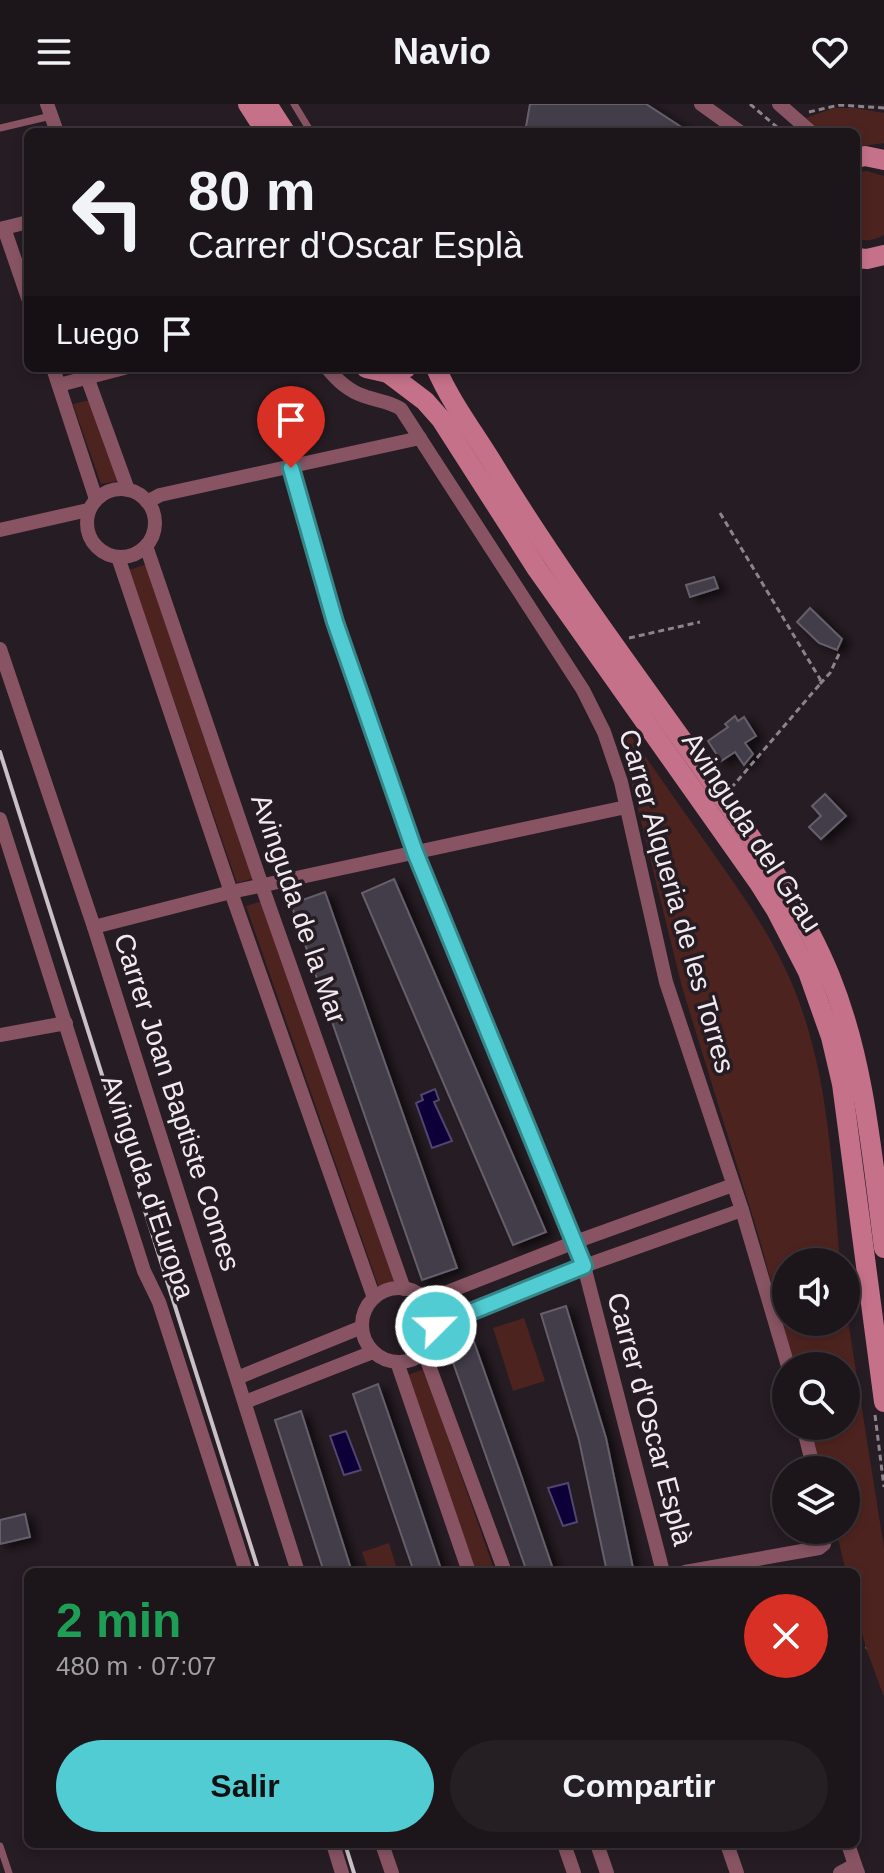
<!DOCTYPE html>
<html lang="es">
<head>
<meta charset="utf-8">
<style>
	body { margin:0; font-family:Arial,sans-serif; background:#251e23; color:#f1f3f6; height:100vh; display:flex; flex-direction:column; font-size:30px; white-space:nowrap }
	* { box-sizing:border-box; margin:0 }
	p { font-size:26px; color:#a09fa2 }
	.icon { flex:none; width:44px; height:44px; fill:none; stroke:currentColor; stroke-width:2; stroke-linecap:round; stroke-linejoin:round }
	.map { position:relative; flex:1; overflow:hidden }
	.side { position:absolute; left:24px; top:1464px; width:836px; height:280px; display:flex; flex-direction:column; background:#1c151a; border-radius:12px; box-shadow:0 4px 12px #0003,0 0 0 2px #3a3439 }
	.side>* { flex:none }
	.hud { position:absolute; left:24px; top:24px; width:836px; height:244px; border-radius:12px; box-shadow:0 4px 12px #0003,0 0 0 2px #3a3439; background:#1c151a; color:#f1f3f6; overflow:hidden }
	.buttons { position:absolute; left:772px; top:1144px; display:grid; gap:16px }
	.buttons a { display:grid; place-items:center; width:88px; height:88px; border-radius:50%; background:#1c151a; box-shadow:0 4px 12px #0003,0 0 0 2px #3a3439; font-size:40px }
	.pin { position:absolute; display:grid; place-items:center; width:68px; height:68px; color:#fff; margin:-82px -34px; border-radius:50% 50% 50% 0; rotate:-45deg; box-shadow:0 0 8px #0007 }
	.pin .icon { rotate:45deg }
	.me { position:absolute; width:88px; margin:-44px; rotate:67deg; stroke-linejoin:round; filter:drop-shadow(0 0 6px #0008) }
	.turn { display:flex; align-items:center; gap:28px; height:168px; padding:0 32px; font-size:36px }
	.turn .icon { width:104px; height:104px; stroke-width:2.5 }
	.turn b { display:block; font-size:56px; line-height:68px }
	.then { display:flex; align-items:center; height:76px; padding:0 32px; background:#0003; gap:16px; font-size:30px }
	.round { display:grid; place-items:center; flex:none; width:84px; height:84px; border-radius:42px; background:#251e23 }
	.head { display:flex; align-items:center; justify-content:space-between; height:136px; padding:0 32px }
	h1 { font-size:48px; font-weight:800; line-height:60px; color:#1e9e55 }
	.action { display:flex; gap:16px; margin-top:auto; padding:16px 32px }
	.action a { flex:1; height:92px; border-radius:48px; background:#51ccd3; color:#111; font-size:32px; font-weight:800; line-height:92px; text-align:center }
	.action a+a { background:#251e23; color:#f1f3f6 }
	header { display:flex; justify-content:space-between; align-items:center; height:104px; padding:0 32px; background:#1c151a; font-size:36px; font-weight:800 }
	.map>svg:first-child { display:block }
	.green { fill:#4d231f }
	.water { fill:#0d0038; stroke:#51466f; stroke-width:2 }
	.building { fill:#423d48; stroke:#655f6c; stroke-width:2; filter:url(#shadow) }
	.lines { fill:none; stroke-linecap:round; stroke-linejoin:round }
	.path { stroke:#8c848a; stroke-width:3; stroke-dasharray:6 4; stroke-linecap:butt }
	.lane { stroke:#885463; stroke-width:7 }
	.street { stroke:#885463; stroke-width:14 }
	.secondary { stroke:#c5718a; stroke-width:20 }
	.rail { stroke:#c9c1c6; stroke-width:4 }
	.route-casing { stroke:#358589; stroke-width:20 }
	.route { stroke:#51ccd3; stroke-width:14 }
	.labels { text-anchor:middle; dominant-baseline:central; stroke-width:7; stroke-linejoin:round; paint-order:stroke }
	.street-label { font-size:28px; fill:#f1eaef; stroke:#261c23 }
</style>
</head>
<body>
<header><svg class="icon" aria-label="menu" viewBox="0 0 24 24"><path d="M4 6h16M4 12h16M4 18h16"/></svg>Navio<svg class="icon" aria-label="heart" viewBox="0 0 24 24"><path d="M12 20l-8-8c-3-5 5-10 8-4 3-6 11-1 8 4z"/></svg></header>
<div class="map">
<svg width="884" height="1769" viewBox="0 0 884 1769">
	<defs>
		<filter id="shadow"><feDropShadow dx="7" dy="4" stdDeviation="4" flood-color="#0009"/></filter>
	</defs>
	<rect width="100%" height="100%" fill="#261c23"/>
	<g class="green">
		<path d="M 834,4 L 856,4 L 884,9 L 884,39 L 856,43 L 856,28 L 821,28 L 806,14 Z"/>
		<path d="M 867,67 L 884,72 L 884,131 C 875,136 866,138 856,134 L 856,68 Z"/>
		<path d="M 90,296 L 118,377 L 101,380 L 73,300 Z"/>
		<path d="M 147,460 L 254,774 L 237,779 L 129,466 Z"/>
		<path d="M 626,625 C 653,663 679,701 706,739 C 736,782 768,825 789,873 C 829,962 832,1063 840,1158 L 786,1158 L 786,1218 L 846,1218 L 846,1204 L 884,1444 L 884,1593 L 866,1544 L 856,1506 L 856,1468 L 846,1468 L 836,1426 L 846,1426 L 846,1366 L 821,1366 L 810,1322 L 846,1322 L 846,1262 L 794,1262 L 759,1133 L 682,883 L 619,629 Z"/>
		<path d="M 262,797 L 395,1180 L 380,1187 L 246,802 Z"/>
		<path d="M 524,1214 L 545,1277 L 513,1287 L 493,1224 Z"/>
		<path d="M 424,1265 L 495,1468 L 476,1468 L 408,1271 Z"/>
		<path d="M 389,1439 L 398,1468 L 369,1468 L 362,1448 Z"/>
	</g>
	<g class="water">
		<path d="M 435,985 L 439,996 L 434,998 L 452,1037 L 432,1044 L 416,999 L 423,996 L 421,991 Z"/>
		<path d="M 346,1327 L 361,1366 L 344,1371 L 330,1332 Z"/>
		<path d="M 568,1379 L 577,1418 L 563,1422 L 548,1384 Z"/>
	</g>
	<g class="building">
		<path d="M 530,0 L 646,0 L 689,28 L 525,28 Z"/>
		<path d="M 714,473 L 718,484 L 690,493 L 686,481 Z"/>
		<path d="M 810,504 L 842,535 L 837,546 L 819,539 L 797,518 Z"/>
		<path d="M 735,612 L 738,617 L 744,613 L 756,632 L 745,639 L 753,650 L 744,661 L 735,648 L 721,657 L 708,637 L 728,623 L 725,620 Z"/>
		<path d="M 825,690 L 846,712 L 821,735 L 809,723 L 821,712 L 812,702 Z"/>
		<path d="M 394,775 L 546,1128 L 513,1141 L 362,789 Z"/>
		<path d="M 325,788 L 457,1164 L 422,1176 L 291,800 Z"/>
		<path d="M 566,1202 L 606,1334 L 633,1464 L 607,1468 L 579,1336 L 541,1210 Z"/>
		<path d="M 474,1238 L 520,1368 L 554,1468 L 527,1468 L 449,1247 Z"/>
		<path d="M 378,1280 L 411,1376 L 442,1468 L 414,1468 L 353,1290 Z"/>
		<path d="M 301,1307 L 332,1405 L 352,1468 L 324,1468 L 275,1316 Z"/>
		<path d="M 25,1410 L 30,1433 L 0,1440 L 0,1416 Z"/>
	</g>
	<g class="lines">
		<g class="path">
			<path d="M 750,0 L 778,24 L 787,24"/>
			<path d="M 809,8 L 839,1 L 884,4"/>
			<path d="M 720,409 L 820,575 L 820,580 L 733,682"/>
			<path d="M 629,534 L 700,518"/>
			<path d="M 820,580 L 830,569 L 839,550"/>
			<path d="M 875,1311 L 884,1383"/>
			<path d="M 856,1547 L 866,1544"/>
		</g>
		<g class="lane">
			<path d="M 294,0 L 311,28"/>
			<path d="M 0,24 L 51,12"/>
			<path d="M 0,1742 L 9,1769"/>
		</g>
		<g class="street">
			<path d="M 47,0 L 57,28"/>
			<path d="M 701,0 L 740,28"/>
			<path d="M 779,0 L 811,28"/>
			<path d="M 4,124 L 28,194"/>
			<path d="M 0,125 L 28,118"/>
			<path d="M 53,264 L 96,395"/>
			<path d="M 327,264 C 337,276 348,287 364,292 C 377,297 389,297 401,305 L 583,586 L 604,628 L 621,678 L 666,878 L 742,1106 L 788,1262"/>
			<path d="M 87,273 L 128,386"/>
			<path d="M 59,281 L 124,264"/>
			<path d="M 291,364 L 335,518 L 415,748 L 584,1162 L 663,1468"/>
			<circle cx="121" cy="419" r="34"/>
			<path d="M 147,398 L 160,391 L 420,334"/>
			<path d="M 0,426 L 88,406"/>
			<path d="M 146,442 L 262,782 L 404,1185"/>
			<path d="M 118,453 L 231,788 L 374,1194"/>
			<path d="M 0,545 L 94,823 L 298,1468"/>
			<path d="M 0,715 L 144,1167 L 159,1198 L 246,1468"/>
			<path d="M 94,823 L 231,788 L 626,703"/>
			<path d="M 0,931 L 66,919"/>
			<circle cx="399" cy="1221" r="37"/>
			<path d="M 427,1196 L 575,1138 L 733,1081"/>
			<path d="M 436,1222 L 584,1162 L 742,1106"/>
			<path d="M 424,1248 L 505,1468"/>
			<path d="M 397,1258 L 469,1468"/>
			<path d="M 237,1274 L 362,1223"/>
			<path d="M 245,1298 L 373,1248"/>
			<path d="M 803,1322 L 814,1366"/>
			<path d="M 685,1468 L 819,1444 L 824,1440 L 827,1426"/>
			<path d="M 333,1740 L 342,1769"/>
			<path d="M 382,1740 L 392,1769"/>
			<path d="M 564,1740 L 574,1769"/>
			<path d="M 597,1740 L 607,1769"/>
			<path d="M 727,1740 L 737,1769"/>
			<path d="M 848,1740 L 855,1761"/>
			<path d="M 840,1769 L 855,1761 L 858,1769"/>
		</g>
		<g class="secondary">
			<path d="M 248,0 L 266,28"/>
			<path d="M 267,0 L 285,28"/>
			<path d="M 856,54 L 865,52 L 884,56"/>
			<path d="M 856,154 L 867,155 L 884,151"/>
			<path d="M 366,264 L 388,269 L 406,264"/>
			<path d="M 436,264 C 451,299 475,330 495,363 C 558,466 630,563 700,661 C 747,729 799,795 830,872 C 865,958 872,1052 884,1144"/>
			<path d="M 388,269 L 425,297 L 441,315 L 537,465 L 759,779 L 776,806 L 808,868 L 831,933 L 842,980 L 884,1298"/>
		</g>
		<g class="rail">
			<path d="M 0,648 L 259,1468"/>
			<path d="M 345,1740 L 354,1769"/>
		</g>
	</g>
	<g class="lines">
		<g class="route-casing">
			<path id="route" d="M 291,364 L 335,518 L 415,748 L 584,1162 L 436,1222"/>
		</g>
		<use href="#route" class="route"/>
	</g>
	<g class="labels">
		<g class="street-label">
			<text transform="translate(752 728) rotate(57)">Avinguda del Grau</text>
			<text transform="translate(677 797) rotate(74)">Carrer Alqueria de les Torres</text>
			<text transform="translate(299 805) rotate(71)">Avinguda de la Mar</text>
			<text transform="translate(177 998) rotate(72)">Carrer Joan Baptiste Comes</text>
			<text transform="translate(148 1083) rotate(71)">Avinguda d'Europa</text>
			<text transform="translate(650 1315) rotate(75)">Carrer d'Oscar Esplà</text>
		</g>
	</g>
</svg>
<div class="buttons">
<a><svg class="icon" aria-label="sound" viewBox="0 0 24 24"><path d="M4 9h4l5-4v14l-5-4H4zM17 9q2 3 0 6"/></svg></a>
<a><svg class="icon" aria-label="search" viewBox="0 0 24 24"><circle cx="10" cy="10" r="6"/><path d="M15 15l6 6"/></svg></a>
<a><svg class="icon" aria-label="layers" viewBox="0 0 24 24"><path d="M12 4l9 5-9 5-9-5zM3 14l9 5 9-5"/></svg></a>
</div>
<div class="pin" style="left:291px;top:364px;background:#d93025"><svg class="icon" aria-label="arrive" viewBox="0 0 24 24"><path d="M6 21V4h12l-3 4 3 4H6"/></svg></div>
<svg class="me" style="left:436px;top:1222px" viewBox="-20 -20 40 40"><circle r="17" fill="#51ccd3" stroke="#fff" stroke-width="3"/><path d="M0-11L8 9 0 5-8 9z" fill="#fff"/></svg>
<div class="hud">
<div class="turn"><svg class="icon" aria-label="left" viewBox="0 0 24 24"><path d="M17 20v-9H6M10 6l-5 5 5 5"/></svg><div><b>80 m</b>Carrer d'Oscar Esplà</div></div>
<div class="then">Luego<svg class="icon" aria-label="arrive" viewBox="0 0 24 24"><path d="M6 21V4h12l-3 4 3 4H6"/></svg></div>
</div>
<section class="side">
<div class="head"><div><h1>2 min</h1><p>480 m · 07:07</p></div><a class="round" style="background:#d93025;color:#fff"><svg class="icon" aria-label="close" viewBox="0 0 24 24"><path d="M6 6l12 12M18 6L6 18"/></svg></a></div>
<div class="action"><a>Salir</a><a>Compartir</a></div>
</section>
</div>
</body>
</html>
